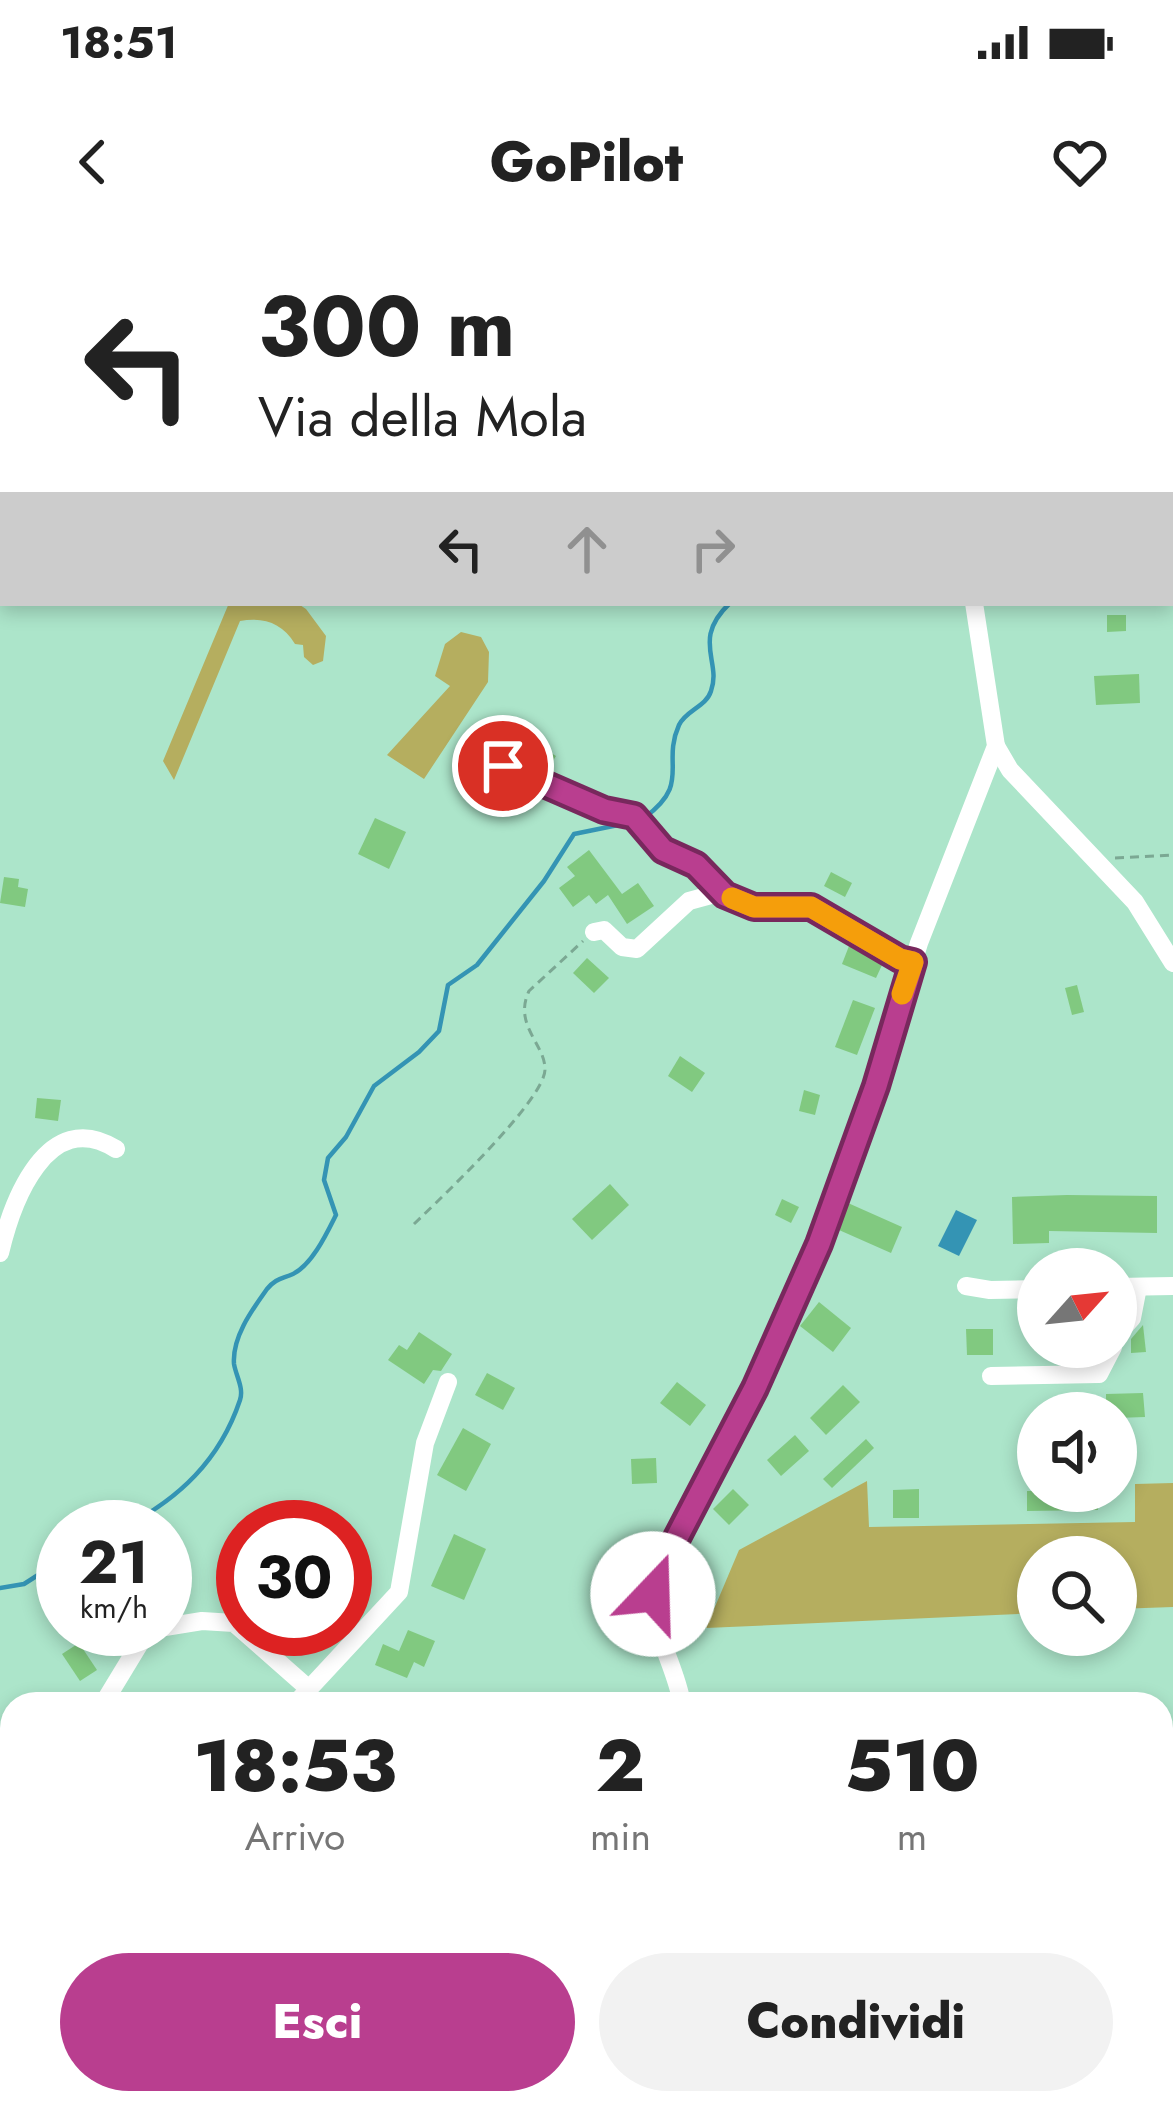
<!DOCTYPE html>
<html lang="it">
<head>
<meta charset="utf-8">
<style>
	body { margin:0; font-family:Jost,sans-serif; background:#f2f2f2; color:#222; height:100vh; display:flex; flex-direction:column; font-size:45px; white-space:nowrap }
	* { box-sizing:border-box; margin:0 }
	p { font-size:39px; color:#767676 }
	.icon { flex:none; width:66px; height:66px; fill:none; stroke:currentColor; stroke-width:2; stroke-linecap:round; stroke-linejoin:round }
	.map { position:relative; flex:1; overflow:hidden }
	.details { position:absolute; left:0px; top:1452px; width:1173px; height:423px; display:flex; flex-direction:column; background:#fff; border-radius:36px 36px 0 0; box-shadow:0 6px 18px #0003 }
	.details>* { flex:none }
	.top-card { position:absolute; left:0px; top:0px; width:1173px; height:366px; box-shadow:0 6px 18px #0003; background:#fff; color:#222; overflow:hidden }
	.needle { width:78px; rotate:63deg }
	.controls { position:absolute; left:1017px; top:1008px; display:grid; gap:24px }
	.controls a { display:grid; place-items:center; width:120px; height:120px; border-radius:50%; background:#fff; box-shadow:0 6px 18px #0003; font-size:60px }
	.speed { position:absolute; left:36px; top:1260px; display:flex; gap:24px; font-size:60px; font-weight:700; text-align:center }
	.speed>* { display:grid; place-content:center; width:156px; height:156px; border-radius:50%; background:#fff; box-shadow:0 6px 18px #0003; line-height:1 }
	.speed small { font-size:30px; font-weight:400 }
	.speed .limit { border:18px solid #d22; background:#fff; color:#111 }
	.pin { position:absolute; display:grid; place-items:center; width:102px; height:102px; color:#fff; margin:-51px; border:6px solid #fff; border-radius:50%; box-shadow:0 3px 12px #0007 }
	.me { position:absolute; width:132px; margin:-66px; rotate:21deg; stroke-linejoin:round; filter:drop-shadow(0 0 9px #0008) }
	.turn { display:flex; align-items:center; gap:42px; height:252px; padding:0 60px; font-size:54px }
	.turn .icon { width:156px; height:156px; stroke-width:2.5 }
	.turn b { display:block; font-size:84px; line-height:102px }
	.lanes { display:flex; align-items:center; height:114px; padding:0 60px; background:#0003; justify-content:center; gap:60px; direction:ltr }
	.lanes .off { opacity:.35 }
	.eta { display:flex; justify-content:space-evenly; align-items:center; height:204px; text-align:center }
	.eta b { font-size:72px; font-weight:800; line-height:84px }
	.primary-button { display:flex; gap:24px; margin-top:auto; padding:24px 60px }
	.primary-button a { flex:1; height:138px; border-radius:72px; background:#b93e8f; color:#fff; font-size:48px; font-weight:800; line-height:138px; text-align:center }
	.primary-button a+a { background:#f2f2f2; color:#222 }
	.status { display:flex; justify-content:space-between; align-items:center; height:84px; padding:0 60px; background:#fff; direction:ltr }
	.status svg { height:33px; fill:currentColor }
	header { display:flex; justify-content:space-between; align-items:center; height:156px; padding:0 60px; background:#fff; font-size:54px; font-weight:800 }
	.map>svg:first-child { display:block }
	.green { fill:#b5ae5f }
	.water { fill:#3494b4 }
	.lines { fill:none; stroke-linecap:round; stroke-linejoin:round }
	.stream { stroke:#3494b4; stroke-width:4.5 }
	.building { fill:#81c980 }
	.path { stroke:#7ba893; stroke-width:3; stroke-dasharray:9 6; stroke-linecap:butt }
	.minor { stroke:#fff; stroke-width:18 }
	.route-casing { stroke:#78285d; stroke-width:30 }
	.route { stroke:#b93e8f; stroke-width:21 }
	.slow { stroke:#f59e0b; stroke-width:21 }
</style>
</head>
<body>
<div class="status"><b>18:51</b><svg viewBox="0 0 49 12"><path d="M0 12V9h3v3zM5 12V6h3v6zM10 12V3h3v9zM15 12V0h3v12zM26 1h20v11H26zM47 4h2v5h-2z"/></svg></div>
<header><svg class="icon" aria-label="back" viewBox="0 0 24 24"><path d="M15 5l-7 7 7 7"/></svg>GoPilot<svg class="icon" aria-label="heart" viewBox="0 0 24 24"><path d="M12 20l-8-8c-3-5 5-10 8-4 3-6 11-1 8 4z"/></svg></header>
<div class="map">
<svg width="1173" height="1874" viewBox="0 0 1173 1874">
	<rect width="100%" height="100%" fill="#ace5ca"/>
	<g class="green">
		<path d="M 229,363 L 297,363 L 306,369 L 326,396 L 323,421 L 313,425 L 304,417 L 303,405 L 295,404 C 282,383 264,377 240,381 L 174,540 L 163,521 Z"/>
		<path d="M 461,392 L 481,397 L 489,412 L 488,442 L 424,539 L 387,515 L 450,446 L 435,436 L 445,404 Z"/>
		<path d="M 867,1241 L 869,1287 L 1135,1282 L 1135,1244 L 1173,1243 L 1173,1367 L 1116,1369 L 1116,1317 L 1038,1317 L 1038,1373 L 706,1388 L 739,1310 Z"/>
	</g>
	<path class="water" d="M 956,970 L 977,980 L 959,1016 L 938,1006 Z"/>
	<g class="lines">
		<g class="stream">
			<path d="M 933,3 L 933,0"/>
			<path d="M 644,578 C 692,543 661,525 679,485 C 686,470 706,467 711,451 C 722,421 691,400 730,363"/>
			<path d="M 124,1287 C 179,1259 220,1220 240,1160 C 244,1148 236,1136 234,1124 C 232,1097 252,1070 267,1049 C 276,1038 282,1039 293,1034 C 312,1025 327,993 336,975 L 324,940 L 328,918 L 346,897 L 374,846 L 419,812 L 439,791 L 448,745 L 477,725 L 544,641 L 574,594 L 628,583"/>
			<path d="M 0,1348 L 24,1344 L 63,1319"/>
		</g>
	</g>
	<g class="building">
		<path d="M 1107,375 L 1126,375 L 1126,391 L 1107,392 Z"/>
		<path d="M 1139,434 L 1140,463 L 1096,465 L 1094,436 Z"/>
		<path d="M 481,485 L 501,496 L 488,520 L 468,509 Z"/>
		<path d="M 530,500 L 556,516 L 547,531 L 521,515 Z"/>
		<path d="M 375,578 L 406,592 L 389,629 L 358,614 Z"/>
		<path d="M 589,610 L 622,654 L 638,643 L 654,666 L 627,684 L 608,655 L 596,664 L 589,655 L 573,667 L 559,648 L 575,636 L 567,627 Z"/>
		<path d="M 831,632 L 852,643 L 845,657 L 824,646 Z"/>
		<path d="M 4,637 L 19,639 L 18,647 L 28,649 L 25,667 L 0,663 Z"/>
		<path d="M 849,706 L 882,725 L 876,738 L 842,724 Z"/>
		<path d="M 587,718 L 609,738 L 594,753 L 573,733 Z"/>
		<path d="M 1077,745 L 1084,772 L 1072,775 L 1065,748 Z"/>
		<path d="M 853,760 L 875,768 L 857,815 L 835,807 Z"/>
		<path d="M 680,816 L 705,833 L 692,852 L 668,836 Z"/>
		<path d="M 804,850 L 820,855 L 815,875 L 799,871 Z"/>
		<path d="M 37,858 L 61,860 L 58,881 L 35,878 Z"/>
		<path d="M 610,944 L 629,965 L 592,1000 L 572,979 Z"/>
		<path d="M 1067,955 L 1157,956 L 1157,993 L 1049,991 L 1049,1003 L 1013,1004 L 1012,957 Z"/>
		<path d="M 782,959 L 799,967 L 791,983 L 775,975 Z"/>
		<path d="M 848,963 L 902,987 L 891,1013 L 839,990 Z"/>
		<path d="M 819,1062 L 851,1088 L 833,1112 L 800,1086 Z"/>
		<path d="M 1143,1085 L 1146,1112 L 1131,1113 L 1131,1099 Z"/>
		<path d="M 966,1089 L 993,1089 L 993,1115 L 967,1115 Z"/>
		<path d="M 419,1092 L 452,1114 L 441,1131 L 433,1130 L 424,1144 L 388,1120 L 399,1105 L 407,1110 Z"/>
		<path d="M 487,1133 L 515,1148 L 503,1170 L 475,1155 Z"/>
		<path d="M 677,1142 L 706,1165 L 690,1186 L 660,1163 Z"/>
		<path d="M 843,1145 L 860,1162 L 826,1195 L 810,1178 Z"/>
		<path d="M 1143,1153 L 1145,1177 L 1116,1178 L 1116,1173 L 1106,1173 L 1106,1154 Z"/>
		<path d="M 463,1188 L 491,1204 L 466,1251 L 437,1235 Z"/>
		<path d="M 795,1195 L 809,1211 L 781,1236 L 767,1220 Z"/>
		<path d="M 866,1199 L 874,1208 L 832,1248 L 823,1239 Z"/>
		<path d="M 656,1218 L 657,1243 L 632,1244 L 631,1219 Z"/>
		<path d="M 733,1249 L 749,1265 L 729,1285 L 713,1269 Z"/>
		<path d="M 919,1249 L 919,1278 L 893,1278 L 893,1250 Z"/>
		<path d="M 1027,1251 L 1098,1251 L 1098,1270 L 1027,1271 Z"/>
		<path d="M 454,1294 L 486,1309 L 464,1360 L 431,1346 Z"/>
		<path d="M 243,1339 L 243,1373 L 224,1356 Z"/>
		<path d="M 408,1390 L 435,1401 L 424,1427 L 414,1422 L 407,1438 L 375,1425 L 383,1404 L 399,1411 Z"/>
		<path d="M 79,1403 L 97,1430 L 80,1441 L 62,1414 Z"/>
		<path d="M 0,1500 L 12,1529 L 12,1544 L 0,1547 Z"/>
		<path d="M 0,1725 L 12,1730 L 12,1750 L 2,1779 Z"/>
	</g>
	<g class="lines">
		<g class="path">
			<path d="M 1115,618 L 1173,615"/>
			<path d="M 414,984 C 439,960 546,859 545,829 C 545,804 513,785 529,751 L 583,701"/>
		</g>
		<g class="minor">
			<path d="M 987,3 L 987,0"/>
			<path d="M 996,506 L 1010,530 L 1135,662 L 1173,723"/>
			<path d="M 503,526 L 603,570 L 635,576 L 663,610 L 696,625 L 725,655"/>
			<path d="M 594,692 L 604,690 L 622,707 L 637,709 L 689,661 L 711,655 L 725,655 L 754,667 L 811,667 L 900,720 L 912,721"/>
			<path d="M 0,1013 C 12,962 47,866 116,909"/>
			<path d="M 966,1046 L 990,1050 L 1038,1049"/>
			<path d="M 1116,1047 L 1173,1046"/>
			<path d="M 1116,1096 L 1132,1078 L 1138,1047"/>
			<path d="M 991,1136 L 1099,1134 L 1113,1107"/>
			<path d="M 165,1387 L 202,1381 L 234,1383 L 309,1449"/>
			<path d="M 103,1464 L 140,1403 L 159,1389"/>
			<path d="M 295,1464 L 399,1352 L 425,1203 L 448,1142"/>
			<path d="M 682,1464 C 675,1420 645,1385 656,1338 L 755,1148 L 819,1004 L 866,876 L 919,703 L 996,506 L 974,363"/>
			<path d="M 0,1561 L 12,1557"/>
			<path d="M 0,1684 L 12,1688"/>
			<path d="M 1161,1711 L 1173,1710"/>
			<path d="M 907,1863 L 908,1874"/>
			<path d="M 83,1874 L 119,1865 L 157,1874"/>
			<path d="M 501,1874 L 506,1863"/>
			<path d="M 571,1874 L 577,1863"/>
		</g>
	</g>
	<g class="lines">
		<g class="route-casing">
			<path id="route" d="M 503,526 L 604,570 L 634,576 L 663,610 L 696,625 L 725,655 L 754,667 L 811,667 L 900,719 L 913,722 L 876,846 L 819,1004 L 755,1148 L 658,1334 L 653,1354"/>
		</g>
		<use href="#route" class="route"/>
		<path class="slow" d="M 732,658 L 754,667 L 811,667 L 900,719 L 913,722 L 902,754"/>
	</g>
</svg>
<div class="controls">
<a><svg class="needle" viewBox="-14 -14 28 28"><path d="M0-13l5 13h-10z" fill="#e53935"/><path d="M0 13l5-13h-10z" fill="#767676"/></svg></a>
<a><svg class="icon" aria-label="sound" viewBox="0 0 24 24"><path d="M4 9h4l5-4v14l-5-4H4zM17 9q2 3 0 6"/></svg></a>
<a><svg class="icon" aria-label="search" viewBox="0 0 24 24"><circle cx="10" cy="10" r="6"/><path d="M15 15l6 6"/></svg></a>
</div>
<div class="speed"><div>21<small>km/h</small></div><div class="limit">30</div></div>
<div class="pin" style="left:503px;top:526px;background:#d93025"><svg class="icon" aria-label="arrive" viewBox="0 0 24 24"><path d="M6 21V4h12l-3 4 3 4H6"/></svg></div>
<svg class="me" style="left:653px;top:1354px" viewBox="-20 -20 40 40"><circle r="19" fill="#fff"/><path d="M0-13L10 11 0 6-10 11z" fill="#b93e8f"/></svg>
<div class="top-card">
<div class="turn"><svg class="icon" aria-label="left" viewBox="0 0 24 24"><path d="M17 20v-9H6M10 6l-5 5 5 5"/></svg><div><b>300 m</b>Via della Mola</div></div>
<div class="lanes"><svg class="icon" aria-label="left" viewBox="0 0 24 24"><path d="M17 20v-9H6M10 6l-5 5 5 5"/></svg><svg class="icon off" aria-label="ahead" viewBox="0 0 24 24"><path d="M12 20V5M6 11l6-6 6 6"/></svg><svg class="icon off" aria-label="right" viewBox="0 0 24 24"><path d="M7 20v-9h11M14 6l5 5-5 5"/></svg></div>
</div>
<section class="details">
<div class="eta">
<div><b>18:53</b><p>Arrivo</p></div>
<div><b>2</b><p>min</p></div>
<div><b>510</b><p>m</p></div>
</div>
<div class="primary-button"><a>Esci</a><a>Condividi</a></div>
</section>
</div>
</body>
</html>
